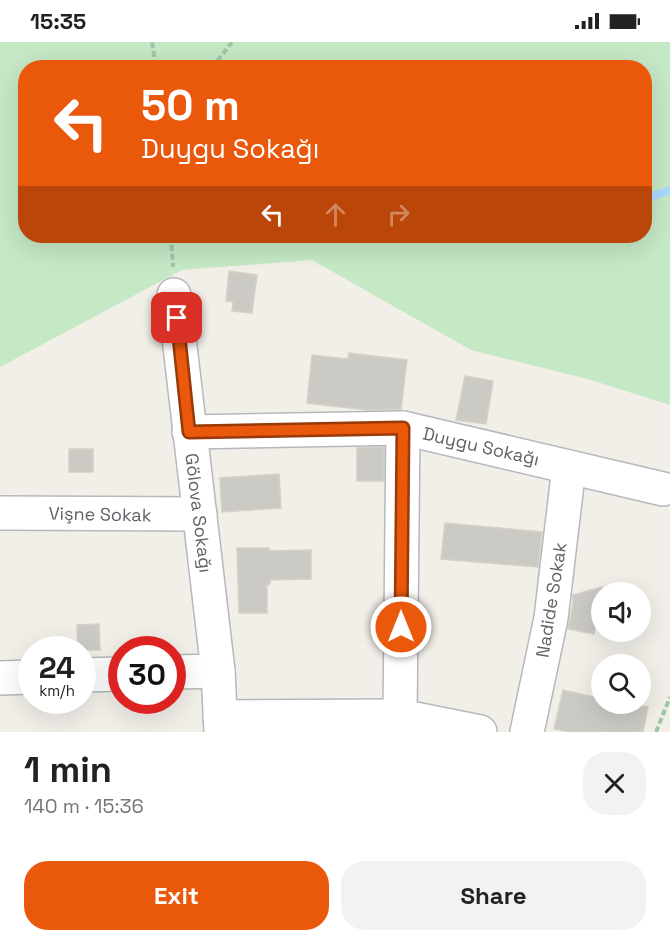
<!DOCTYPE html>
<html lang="en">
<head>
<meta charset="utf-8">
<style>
	body { margin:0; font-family:"Space Grotesk",sans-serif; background:#f2f2f2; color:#222; height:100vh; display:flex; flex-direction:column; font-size:22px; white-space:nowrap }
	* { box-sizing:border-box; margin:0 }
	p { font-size:20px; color:#767676 }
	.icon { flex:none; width:33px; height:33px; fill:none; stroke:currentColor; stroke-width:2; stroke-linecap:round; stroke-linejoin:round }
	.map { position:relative; height:690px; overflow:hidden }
	.panel { display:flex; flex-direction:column; background:#fff; flex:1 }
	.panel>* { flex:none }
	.guide { position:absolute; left:18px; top:18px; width:634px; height:183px; border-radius:24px; box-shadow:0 6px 24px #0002; background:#ea580c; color:#fff; overflow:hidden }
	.tools { position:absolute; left:591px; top:540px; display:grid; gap:12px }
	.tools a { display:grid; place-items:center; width:60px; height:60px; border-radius:50%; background:#fff; box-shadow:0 6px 24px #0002; font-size:30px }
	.speed { position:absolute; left:18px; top:594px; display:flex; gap:12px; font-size:30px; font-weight:700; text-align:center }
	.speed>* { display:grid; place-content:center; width:78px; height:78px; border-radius:50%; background:#fff; box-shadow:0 6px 24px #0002; line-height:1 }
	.speed small { font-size:15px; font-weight:400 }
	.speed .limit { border:9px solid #d22; background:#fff; color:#111 }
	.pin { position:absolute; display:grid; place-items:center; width:51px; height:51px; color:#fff; margin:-26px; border-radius:12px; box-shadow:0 3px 9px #0006 }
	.me { position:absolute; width:66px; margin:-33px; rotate:0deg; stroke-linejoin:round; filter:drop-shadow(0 0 4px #0008) }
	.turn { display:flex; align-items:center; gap:21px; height:126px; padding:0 24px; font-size:27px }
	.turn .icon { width:78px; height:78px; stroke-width:2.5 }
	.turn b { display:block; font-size:42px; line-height:51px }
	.lanes { display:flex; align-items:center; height:57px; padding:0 24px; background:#0003; justify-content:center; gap:30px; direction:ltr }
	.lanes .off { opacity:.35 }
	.round { display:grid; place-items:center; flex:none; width:63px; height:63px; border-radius:24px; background:#f2f2f2 }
	.overview { display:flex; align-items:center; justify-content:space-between; height:102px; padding:0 24px }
	h1 { font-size:36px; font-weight:800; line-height:45px }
	.cta { display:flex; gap:12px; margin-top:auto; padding:12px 24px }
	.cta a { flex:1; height:69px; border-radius:24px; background:#ea580c; color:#fff; font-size:24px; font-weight:800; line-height:69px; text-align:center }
	.cta a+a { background:#f2f2f2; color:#222 }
	.status { display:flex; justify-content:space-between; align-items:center; height:42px; padding:0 30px; background:#fff; direction:ltr }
	.status svg { height:16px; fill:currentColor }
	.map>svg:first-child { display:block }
	.green { fill:#c5e8c5; fill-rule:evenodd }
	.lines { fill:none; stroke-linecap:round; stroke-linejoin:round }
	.stream { stroke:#aadaff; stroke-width:8 }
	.building { fill:#cccac5; stroke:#d6d1c6; stroke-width:1.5 }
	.minor-casing { stroke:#b5b8bc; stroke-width:36 }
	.path { stroke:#9cc7a9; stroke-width:4; stroke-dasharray:6 3; stroke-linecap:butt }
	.minor { stroke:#fff; stroke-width:33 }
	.route-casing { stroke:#983908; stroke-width:15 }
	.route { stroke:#ea580c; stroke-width:10 }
	.labels { text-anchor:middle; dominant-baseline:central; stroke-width:4.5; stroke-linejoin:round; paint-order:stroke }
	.street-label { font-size:18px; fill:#5f6368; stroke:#fff }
</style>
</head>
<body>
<div class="status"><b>15:35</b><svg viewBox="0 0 49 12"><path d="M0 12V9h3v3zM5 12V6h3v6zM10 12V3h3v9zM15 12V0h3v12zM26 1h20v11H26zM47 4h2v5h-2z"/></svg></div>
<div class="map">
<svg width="670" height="690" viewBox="0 0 670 690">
	<rect width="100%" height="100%" fill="#f1efe8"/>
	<path class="green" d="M 0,0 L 670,0 L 670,363 L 591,338 L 471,308 L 312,218 L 182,228 L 0,325 ZM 26,26 L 645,26 L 645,194 L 26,194 Z"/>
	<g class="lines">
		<path class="stream" d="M 645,157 L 670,148"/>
	</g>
	<g class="building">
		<path d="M 229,229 L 257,233 L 252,271 L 232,269 L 233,260 L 226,259 Z"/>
		<path d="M 349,311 L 407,318 L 401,367 L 368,368 L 307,361 L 312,313 L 348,317 Z"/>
		<path d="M 465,334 L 493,339 L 486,382 L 456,378 Z"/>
		<path d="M 384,405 L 384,439 L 357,439 L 357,406 Z"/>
		<rect x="69" y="407" width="24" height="23"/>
		<path d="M 279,432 L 281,466 L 222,470 L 220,436 Z"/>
		<path d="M 445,481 L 542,490 L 538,525 L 441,517 Z"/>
		<path d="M 237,506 L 269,506 L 269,509 L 311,508 L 311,537 L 270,538 L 270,542 L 267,543 L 267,571 L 239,571 Z"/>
		<path d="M 602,545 L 602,586 L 595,586 L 594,592 L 568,587 L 573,562 L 573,553 Z"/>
		<path d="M 99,582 L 100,608 L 78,608 L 77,583 Z"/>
		<path d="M 563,648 L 602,657 L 602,662 L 632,662 L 648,665 L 643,690 L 569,690 L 554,687 Z"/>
	</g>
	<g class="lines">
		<g class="minor-casing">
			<g id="minor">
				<path d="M 174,253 L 218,629 L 221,690"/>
				<path d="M 189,390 L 403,386 L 663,447"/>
				<path d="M 0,471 L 200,472"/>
				<path d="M 172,630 L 218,629"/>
				<path d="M 82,633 L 122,632"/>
				<path d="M 0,636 L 32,635"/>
				<path d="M 400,674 L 403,386"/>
				<path d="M 220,675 L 400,674 L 480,690"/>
				<path d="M 527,690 L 551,576 L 569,425"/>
			</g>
		</g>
		<g class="path">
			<path d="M 152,0 L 156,26"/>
			<path d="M 212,26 L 232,0"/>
			<path d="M 171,194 L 173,225"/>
			<path d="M 656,690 L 670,655"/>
		</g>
		<use href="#minor" class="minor"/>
	</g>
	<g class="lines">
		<g class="route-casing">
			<path id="route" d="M 177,276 L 189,390 L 403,386 L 401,585"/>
		</g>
		<use href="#route" class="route"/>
	</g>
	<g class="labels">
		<g class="street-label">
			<text transform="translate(481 404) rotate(13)">Duygu Sokağı</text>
			<text transform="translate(199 471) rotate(83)">Gölova Sokağı</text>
			<text transform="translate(100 472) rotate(1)">Vişne Sokak</text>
			<text transform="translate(551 558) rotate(-81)">Nadide Sokak</text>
		</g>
	</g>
</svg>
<div class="tools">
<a><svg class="icon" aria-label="sound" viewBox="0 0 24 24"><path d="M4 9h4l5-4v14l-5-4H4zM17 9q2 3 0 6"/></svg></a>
<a><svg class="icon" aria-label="search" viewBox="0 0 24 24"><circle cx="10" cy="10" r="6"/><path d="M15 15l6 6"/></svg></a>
</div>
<div class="speed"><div>24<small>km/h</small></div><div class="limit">30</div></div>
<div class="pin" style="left:177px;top:276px;background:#d93025"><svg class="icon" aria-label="arrive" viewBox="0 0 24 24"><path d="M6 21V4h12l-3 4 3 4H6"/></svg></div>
<svg class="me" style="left:401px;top:585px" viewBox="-20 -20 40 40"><circle r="17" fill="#ea580c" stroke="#fff" stroke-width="3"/><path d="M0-11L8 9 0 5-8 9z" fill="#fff"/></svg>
<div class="guide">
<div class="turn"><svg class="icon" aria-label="left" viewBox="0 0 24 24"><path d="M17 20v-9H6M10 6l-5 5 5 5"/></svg><div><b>50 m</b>Duygu Sokağı</div></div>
<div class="lanes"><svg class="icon" aria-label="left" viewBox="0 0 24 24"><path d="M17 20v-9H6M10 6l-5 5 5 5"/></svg><svg class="icon off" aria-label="ahead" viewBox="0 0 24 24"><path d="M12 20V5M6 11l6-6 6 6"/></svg><svg class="icon off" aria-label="right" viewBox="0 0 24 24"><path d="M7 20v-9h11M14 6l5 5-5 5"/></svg></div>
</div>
</div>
<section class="panel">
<div class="overview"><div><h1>1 min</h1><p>140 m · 15:36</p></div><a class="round"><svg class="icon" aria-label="close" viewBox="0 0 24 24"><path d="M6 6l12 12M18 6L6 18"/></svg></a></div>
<div class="cta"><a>Exit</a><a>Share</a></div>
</section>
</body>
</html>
